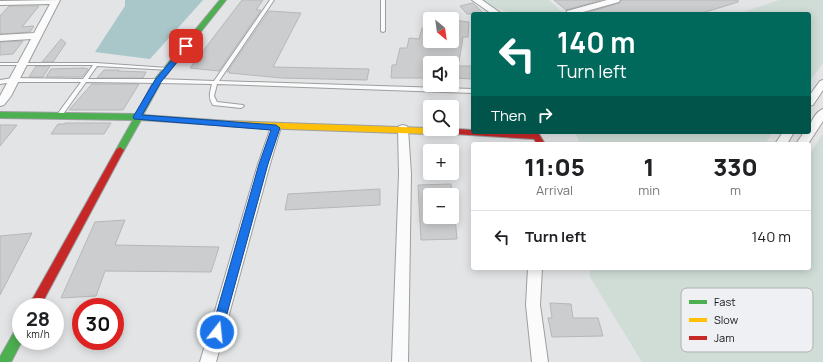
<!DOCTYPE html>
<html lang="en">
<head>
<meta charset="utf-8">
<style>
	body { margin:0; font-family:Manrope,sans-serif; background:#f2f2f2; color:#202124; height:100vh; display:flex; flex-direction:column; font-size:15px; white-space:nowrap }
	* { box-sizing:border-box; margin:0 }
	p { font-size:13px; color:#757577 }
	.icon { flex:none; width:22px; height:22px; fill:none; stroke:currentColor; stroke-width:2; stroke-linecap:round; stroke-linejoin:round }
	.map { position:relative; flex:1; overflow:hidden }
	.details { position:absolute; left:471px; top:142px; width:340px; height:128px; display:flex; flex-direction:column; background:#fff; border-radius:4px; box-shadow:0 2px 10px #0003 }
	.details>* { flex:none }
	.guide { position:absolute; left:471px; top:12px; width:340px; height:122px; border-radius:4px; box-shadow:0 2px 10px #0003; background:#00695c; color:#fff; overflow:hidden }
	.needle { width:26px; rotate:151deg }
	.controls { position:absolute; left:423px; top:12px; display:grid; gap:8px }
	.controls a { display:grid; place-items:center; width:36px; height:36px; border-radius:4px; background:#fff; box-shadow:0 2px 10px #0003; font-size:20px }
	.speed { position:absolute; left:12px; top:298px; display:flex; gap:8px; font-size:20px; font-weight:700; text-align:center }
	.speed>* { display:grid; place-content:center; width:52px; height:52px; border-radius:50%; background:#fff; box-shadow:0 2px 10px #0003; line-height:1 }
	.speed small { font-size:10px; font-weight:400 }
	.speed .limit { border:6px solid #d22; background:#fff; color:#111 }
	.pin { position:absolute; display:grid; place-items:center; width:34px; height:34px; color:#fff; margin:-17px; border-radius:8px; box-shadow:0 2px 6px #0006 }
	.me { position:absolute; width:44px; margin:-22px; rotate:16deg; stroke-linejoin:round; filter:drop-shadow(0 0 3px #0008) }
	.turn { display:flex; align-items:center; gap:14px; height:84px; padding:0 20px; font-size:18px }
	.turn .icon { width:52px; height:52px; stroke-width:2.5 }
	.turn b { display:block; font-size:28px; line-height:34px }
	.then { display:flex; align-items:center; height:38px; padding:0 20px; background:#0003; gap:8px; font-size:15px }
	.eta { display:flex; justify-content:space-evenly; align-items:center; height:68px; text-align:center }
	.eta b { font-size:24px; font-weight:800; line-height:28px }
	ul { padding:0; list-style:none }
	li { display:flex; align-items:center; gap:12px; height:52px; padding:0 20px; border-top:1px solid #e0e0e0 }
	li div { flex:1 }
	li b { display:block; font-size:15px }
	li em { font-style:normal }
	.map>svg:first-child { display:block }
	.green { fill:#d0ddd7 }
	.water { fill:#a9c7c9 }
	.building { fill:#cccdce; stroke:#b7b7b9 }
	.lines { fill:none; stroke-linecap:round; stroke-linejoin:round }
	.lane-casing { stroke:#9d9e9f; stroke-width:2 }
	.street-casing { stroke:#9d9e9f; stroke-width:2 }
	.fast-casing { stroke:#9d9e9f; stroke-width:2 }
	.slow-casing { stroke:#9d9e9f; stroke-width:2 }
	.jam-casing { stroke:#9d9e9f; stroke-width:2 }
	.lane { fill:#fbfbfb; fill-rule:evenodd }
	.street { fill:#fbfbfb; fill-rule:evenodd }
	.fast { fill:#4caf50; fill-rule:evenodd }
	.slow { fill:#ffc107; fill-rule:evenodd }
	.jam { fill:#c62828; fill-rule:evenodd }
	.route { fill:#1a73e8; stroke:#114b97 }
	.key { fill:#eff0f4; stroke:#aeafb2; stroke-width:1 }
	.key-label { font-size:11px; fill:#171819 }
</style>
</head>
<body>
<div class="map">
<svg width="823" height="362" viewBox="0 0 823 362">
	<rect width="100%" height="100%" fill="#e2e4e6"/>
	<g class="green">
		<path d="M 477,0 L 549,0 L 564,14 L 514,14 L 478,2 Z"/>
		<path d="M 779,0 L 823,0 L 823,63 L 809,82 L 809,14 L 738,14 Z"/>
		<path d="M 575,132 L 773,132 L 765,144 L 580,144 Z"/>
		<path d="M 823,133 L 823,362 L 642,362 L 590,277 L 590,268 L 809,268 L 809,156 Z"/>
	</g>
	<path class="water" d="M 125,0 L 203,0 L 150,59 L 95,52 L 125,6 Z"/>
	<g class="building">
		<path d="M 242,0 L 263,0 L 256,10 L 261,10 L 219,71 L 190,68 Z"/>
		<path d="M 554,0 L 601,0 L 566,10 Z"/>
		<path d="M 621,0 L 738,0 L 738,2 L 699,14 L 582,14 L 619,3 Z"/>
		<path d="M 473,3 L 484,14 L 467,14 L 460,6 Z"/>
		<path d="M 9,6 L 39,6 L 22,27 L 34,26 L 30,32 L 0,34 L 0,16 Z"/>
		<path d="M 269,11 L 301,13 L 273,67 L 369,69 L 367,80 L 282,78 L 229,73 L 230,72 L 227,72 Z"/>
		<path d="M 452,20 L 469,22 L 468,37 L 463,37 L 459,62 L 430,59 L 430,78 L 391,78 L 392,65 L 396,65 L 400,48 L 407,48 L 409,38 L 419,39 L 422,28 L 430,28 L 430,41 L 452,41 Z"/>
		<path d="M 61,39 L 66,43 L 53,62 L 42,62 Z"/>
		<path d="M 23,41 L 13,54 L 0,55 L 0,42 Z"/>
		<path d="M 36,66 L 50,66 L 43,77 L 29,77 Z"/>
		<path d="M 452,66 L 471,66 L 473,79 L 452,78 Z"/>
		<path d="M 84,68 L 88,69 L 82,77 L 46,77 L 51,69 Z"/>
		<path d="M 104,70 L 119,70 L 118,71 L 146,72 L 143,78 L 97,78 Z"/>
		<path d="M 92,84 L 139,84 L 123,110 L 69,110 Z"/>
		<path d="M 65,123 L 111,123 L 104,134 L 51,134 L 58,124 L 65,124 Z"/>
		<path d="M 0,125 L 17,125 L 0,146 Z"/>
		<path d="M 451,184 L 452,195 L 430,195 L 430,217 L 455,217 L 457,239 L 421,240 L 418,185 Z"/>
		<path d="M 380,189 L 380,205 L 285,210 L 288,194 Z"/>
		<path d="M 125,220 L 115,245 L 219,247 L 211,272 L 105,271 L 96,296 L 61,298 L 95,222 Z"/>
		<path d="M 32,233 L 0,295 L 0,236 Z"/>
		<path d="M 550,303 L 571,304 L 573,318 L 598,318 L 603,336 L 552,337 L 548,318 L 552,318 Z"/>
	</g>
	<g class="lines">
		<g class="lane-casing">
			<g id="lane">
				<path d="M 270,0 L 274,0 L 219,81 L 473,89 L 473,93 L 217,84 L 214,96 L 217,102 L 243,105 L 244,106 L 241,108 L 213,105 C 208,98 210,92 212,84 L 158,83 L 86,82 L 61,117 L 59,118 L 56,116 L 81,82 L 13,82 L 0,84 L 0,80 L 13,78 L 83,79 L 93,65 L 0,65 L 0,63 L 96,63 L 168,68 L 170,68 L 170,70 L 97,66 L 88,79 L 158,79 L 214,81 Z"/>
				<path d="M 381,0 L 385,0 L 385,31 L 383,32 L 381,31 Z"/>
			</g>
		</g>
		<g class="street-casing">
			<g id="street">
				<path d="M 60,0 L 11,96 L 4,105 L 0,106 L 0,96 L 31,39 L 0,41 L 0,35 L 34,33 L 50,4 L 0,5 L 0,1 Z"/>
				<path d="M 472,0 L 482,0 L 502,14 L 492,14 Z"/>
				<path d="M 607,0 L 620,0 L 619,2 L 576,14 L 566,13 L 567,11 Z"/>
				<path d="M 823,80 L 823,90 L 813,105 L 809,106 L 809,96 L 820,81 Z"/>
				<path d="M 823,109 L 823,121 L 808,144 L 796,144 L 804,132 L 809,132 C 809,124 815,112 823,109 Z"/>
				<path d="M 276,123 L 280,124 L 281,127 L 270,164 L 216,362 L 200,362 L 258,164 L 271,127 L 272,124 Z"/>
				<path d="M 403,125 L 407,126 L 408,129 L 411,174 L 408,362 L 392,362 L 399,174 L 398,129 L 399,126 Z"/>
				<path d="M 783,132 L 794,132 L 787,144 L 775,144 Z"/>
				<path d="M 528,268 L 542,268 L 540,305 L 548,362 L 532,362 L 526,305 Z"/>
			</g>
		</g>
		<g class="fast-casing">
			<g id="fast">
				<path d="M 220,0 L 226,0 L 161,82 L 143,115 L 228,121 L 231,122 L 232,124 L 231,126 L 141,120 L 123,152 L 120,153 L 116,150 L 133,120 L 0,118 L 0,112 L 136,114 L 155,79 Z"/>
				<path d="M 21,325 L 22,341 L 11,362 L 0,362 L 0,357 L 17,327 Z"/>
			</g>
		</g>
		<g class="slow-casing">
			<path id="slow" d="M 228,121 L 457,129 L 461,132 L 457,135 L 257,128 L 225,126 L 224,124 L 225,122 Z"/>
		</g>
		<g class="jam-casing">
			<g id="jam">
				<path d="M 457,129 L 473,130 L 473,132 L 536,133 L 539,134 L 545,144 L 537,144 L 534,139 L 454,134 L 453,132 L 454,130 Z"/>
				<path d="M 120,147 L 124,150 L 40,307 L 28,307 L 116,150 Z"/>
			</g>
		</g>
		<use href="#lane" class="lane"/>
		<use href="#street" class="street"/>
		<use href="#fast" class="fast"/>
		<use href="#slow" class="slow"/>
		<use href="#jam" class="jam"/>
	</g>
	<path class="route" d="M 186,44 L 190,46 L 161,82 L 142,115 L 276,125 L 280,128 L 268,164 L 222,332 L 221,336 L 217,337 L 213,336 L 211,332 L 259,164 L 271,130 L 134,119 L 133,117 L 155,80 L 184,45 Z"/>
	<rect x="681" y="288" width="132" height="64" rx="6" class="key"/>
	<rect x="689" y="300" width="18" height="4" fill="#4caf50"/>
	<rect x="689" y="318" width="18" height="4" fill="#ffc107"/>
	<rect x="689" y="336" width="18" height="4" fill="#c62828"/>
	<g class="key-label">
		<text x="714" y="306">Fast</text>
		<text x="714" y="324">Slow</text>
		<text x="714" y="342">Jam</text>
	</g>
</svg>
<div class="controls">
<a><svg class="needle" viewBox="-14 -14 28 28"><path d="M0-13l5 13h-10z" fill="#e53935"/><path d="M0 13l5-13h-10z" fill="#757577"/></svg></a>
<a><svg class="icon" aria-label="sound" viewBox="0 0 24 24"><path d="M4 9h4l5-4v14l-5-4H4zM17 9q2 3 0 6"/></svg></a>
<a><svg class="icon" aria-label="search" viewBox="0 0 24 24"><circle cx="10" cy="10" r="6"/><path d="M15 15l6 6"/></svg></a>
<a>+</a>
<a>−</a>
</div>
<div class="speed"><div>28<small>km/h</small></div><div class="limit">30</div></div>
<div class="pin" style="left:186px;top:46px;background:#d93025"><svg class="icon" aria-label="arrive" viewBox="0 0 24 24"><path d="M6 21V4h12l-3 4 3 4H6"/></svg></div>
<svg class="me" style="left:217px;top:332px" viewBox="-20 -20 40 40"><circle r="17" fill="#1a73e8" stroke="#fff" stroke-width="3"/><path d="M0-11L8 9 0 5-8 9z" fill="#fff"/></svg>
<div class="guide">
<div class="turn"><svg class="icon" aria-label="left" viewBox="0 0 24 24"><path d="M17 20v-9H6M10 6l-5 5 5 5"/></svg><div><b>140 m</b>Turn left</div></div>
<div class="then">Then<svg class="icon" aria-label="right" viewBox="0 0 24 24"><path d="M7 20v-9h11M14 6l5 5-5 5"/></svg></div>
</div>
<section class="details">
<div class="eta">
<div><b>11:05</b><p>Arrival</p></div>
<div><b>1</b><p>min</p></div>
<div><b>330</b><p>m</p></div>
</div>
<ul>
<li><svg class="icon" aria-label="left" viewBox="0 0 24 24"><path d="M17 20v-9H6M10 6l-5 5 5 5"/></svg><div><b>Turn left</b></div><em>140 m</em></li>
</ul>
</section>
</div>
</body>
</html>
